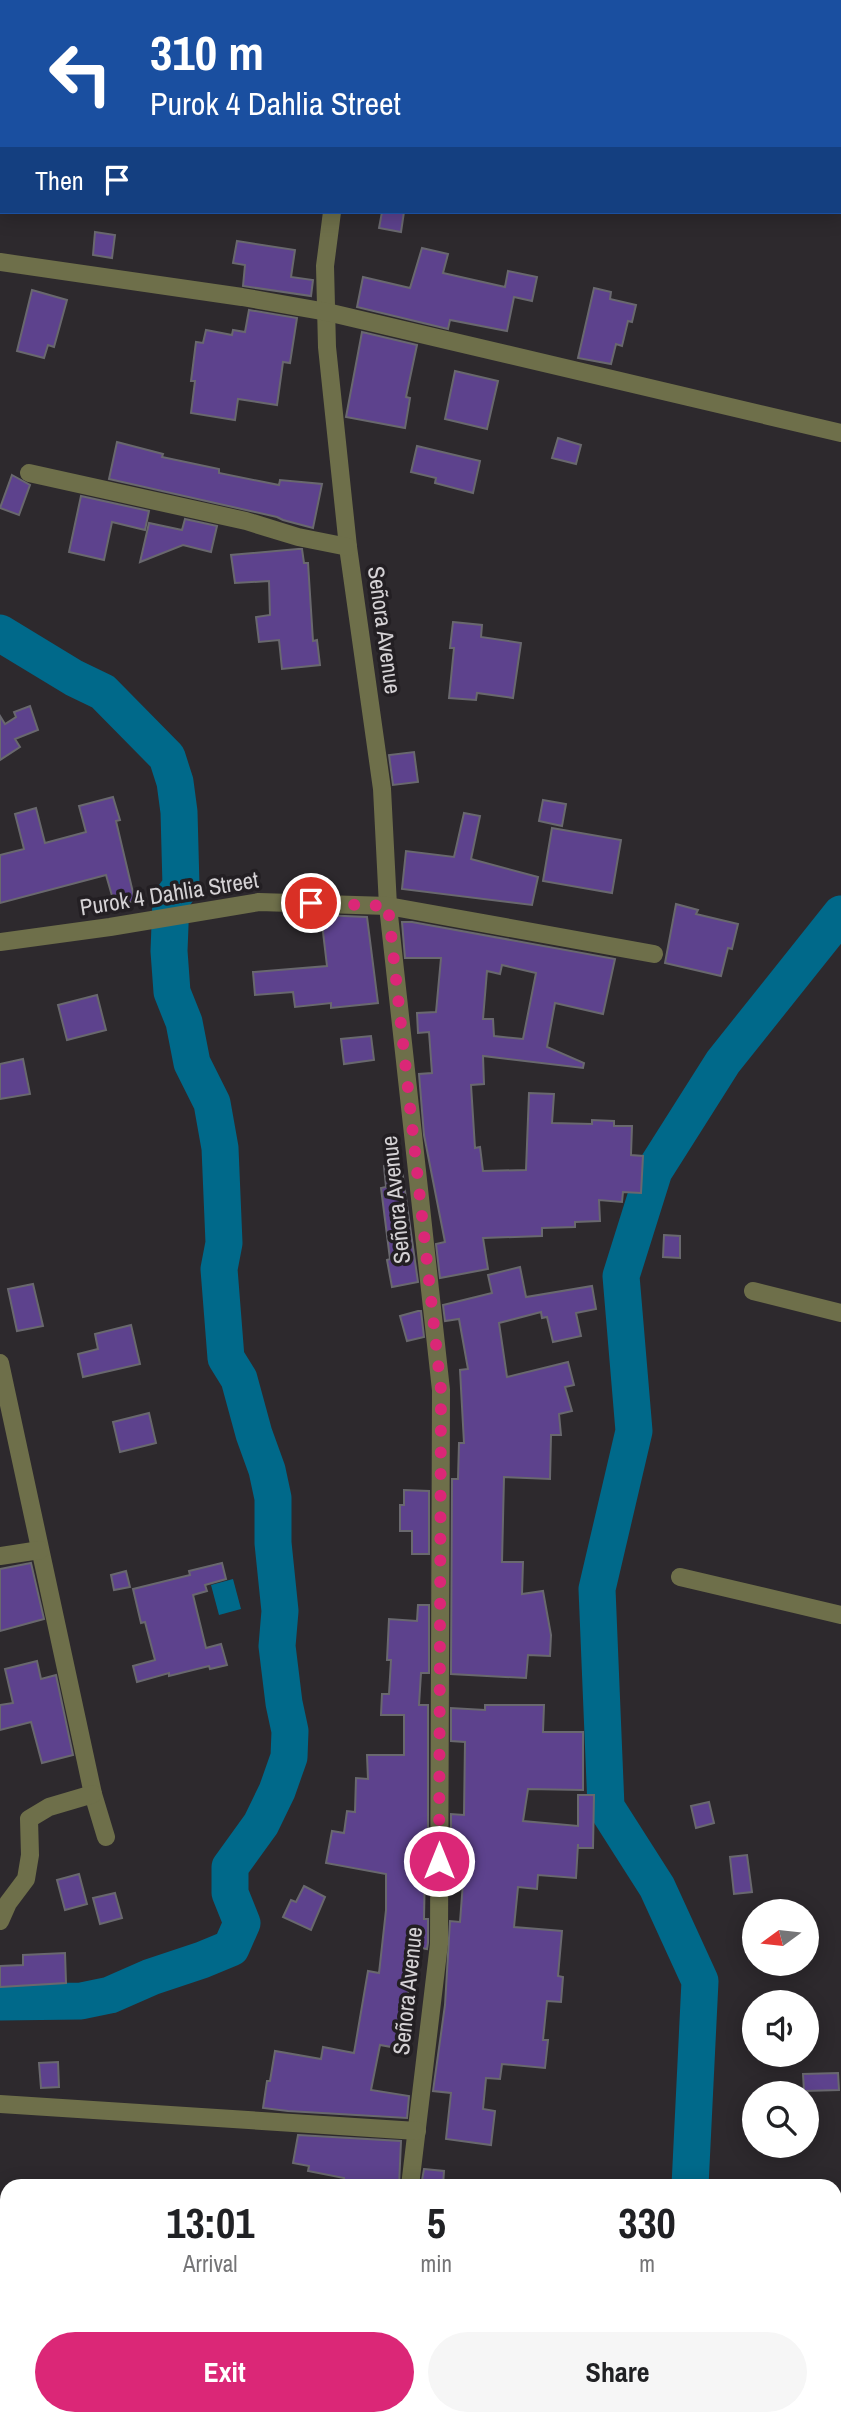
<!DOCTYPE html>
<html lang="en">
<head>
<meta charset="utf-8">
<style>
	body { margin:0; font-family:"Archivo Narrow",sans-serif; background:#f6f6f6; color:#202124; height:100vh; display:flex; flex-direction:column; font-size:26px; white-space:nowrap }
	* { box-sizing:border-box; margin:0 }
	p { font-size:23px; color:#757577 }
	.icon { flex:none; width:38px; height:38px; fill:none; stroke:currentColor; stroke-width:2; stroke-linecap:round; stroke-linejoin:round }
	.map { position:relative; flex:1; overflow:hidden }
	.details { position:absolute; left:0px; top:2179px; width:842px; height:247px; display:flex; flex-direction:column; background:#fff; border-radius:21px 21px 0 0; box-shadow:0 4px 18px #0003 }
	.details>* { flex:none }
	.hud { position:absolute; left:0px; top:0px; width:842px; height:214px; box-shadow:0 4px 18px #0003; background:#1a4fa0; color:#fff; overflow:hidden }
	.needle { width:46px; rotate:255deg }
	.tools { position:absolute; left:742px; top:1899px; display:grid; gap:14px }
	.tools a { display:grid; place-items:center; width:77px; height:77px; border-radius:50%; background:#fff; box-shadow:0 4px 18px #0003; font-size:35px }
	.pin { position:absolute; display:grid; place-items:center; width:60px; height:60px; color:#fff; margin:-30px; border:4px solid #fff; border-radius:50%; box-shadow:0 2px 7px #0007 }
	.me { position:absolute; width:77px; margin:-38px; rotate:0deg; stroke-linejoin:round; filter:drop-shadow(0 0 5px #0008) }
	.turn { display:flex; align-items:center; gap:24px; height:147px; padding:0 35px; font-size:32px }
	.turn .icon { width:91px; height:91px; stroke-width:2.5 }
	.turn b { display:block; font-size:49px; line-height:60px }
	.then { display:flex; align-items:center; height:66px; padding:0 35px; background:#0003; gap:14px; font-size:26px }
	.eta { display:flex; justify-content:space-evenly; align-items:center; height:119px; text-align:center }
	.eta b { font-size:42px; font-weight:700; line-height:49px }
	.primary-button { display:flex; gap:14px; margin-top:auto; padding:14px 35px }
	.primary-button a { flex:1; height:80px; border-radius:42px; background:#db2777; color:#fff; font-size:28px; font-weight:700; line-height:80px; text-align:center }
	.primary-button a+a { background:#f6f6f6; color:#202124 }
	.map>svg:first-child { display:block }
	.water { fill:#00698a }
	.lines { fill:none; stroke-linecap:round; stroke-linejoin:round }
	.river { stroke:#00698a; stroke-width:37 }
	.building { fill:#5d428d; stroke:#69686e; stroke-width:2; fill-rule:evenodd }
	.minor { stroke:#6e6f4a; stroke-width:18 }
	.route { stroke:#db2777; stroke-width:12; stroke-dasharray:0 21.6 }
	.labels { text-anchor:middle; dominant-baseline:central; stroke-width:7; stroke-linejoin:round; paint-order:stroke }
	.street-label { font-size:23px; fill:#d5d2d5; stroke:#231f23 }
</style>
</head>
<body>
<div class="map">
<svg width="841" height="2425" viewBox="0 0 841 2425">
	<rect width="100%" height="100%" fill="#2d292d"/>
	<path class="water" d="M 233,1579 L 241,1609 L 219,1615 L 211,1585 Z"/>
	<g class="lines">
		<g class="river">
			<path d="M 0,633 L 74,678 L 103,692 L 167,757 L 175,782 L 179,812 L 181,886 L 171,900 L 169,951 L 172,992 L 184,1022 L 192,1063 L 212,1103 L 220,1148 L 224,1243 L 219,1269 L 226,1358 L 239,1379 L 254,1434 L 267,1470 L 273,1498 L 273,1543 L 280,1611 L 277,1646 L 284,1703 L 290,1731 L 289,1757 L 277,1791 L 261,1824 L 230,1867 L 230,1893 L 242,1923 L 231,1948 L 202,1960 L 151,1977 L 110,1995 L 81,2001 L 0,2002"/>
			<path d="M 690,2186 L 700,1981 L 657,1887 L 606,1807 L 597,1589 L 634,1431 L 621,1276 L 654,1171 L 723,1062 L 841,914"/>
			<path d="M 671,2425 L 672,2418"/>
		</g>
	</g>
	<g class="building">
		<path d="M 382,212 L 404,212 L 401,232 L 379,228 Z"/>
		<path d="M 95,232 L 115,235 L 112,258 L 93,255 Z"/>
		<path d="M 237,241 L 295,250 L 291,277 L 313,280 L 311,296 L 243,286 L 245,265 L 233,263 Z"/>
		<path d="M 422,248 L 448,254 L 443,273 L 505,287 L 508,271 L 537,277 L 532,301 L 514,297 L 507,331 L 450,320 L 448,329 L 357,307 L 363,277 L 410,288 Z"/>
		<path d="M 594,288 L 611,292 L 610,299 L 636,305 L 632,322 L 628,321 L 622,346 L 616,344 L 611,364 L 578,358 Z"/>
		<path d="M 32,290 L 67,300 L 54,347 L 48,345 L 44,358 L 17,351 Z"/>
		<path d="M 249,310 L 297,318 L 290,363 L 283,362 L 277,405 L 238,399 L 235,420 L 191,413 L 195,381 L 191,381 L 196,342 L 203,343 L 206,330 L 232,335 L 233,330 L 245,332 Z"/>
		<path d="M 362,332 L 417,345 L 406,397 L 410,398 L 405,428 L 346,417 Z"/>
		<path d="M 455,371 L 498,381 L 487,429 L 445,419 Z"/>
		<path d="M 558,438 L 581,445 L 576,464 L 552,458 Z"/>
		<path d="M 117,442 L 163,454 L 162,457 L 219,469 L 219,473 L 279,485 L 280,480 L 322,484 L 313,528 L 283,520 L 277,517 L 109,479 Z"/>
		<path d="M 417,446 L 480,461 L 473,493 L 435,483 L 436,478 L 411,472 Z"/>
		<path d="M 12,475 L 30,485 L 19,515 L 0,508 Z"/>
		<path d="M 81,496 L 149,511 L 145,530 L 112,522 L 104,560 L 69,552 Z"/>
		<path d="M 185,519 L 217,526 L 211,552 L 183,545 L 140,562 L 149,523 L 182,530 Z"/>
		<path d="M 298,549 L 302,549 L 304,563 L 308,563 L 313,641 L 317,640 L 320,665 L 282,669 L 279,640 L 259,642 L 256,617 L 270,615 L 269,581 L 235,583 L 231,555 Z"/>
		<path d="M 453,622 L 482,625 L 481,637 L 521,643 L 513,698 L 477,693 L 476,700 L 449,698 L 454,648 L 450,648 Z"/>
		<path d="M 30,706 L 38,730 L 15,739 L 20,747 L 0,760 L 0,716 L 5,724 L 16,717 L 14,712 Z"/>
		<path d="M 414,752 L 418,782 L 393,785 L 389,755 Z"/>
		<path d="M 113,797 L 120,820 L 116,821 L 135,901 L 115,906 L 106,875 L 0,903 L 0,855 L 24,849 L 15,814 L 36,808 L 45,843 L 86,832 L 79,806 Z"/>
		<path d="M 543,800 L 566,804 L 562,826 L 539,821 Z"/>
		<path d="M 464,813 L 480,816 L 471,859 L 538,877 L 532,905 L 402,889 L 406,851 L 454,857 Z"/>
		<path d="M 552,828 L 621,840 L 612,893 L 543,881 Z"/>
		<path d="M 676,904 L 698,910 L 696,914 L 738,924 L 732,949 L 728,948 L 721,976 L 665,963 Z"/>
		<path d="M 321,915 L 367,917 L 378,1003 L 331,1008 L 331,1003 L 295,1007 L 293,992 L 255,995 L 253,972 L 327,966 Z"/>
		<path d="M 402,922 L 412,922 L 615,959 L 603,1014 L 555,1003 L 547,1047 L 584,1063 L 583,1068 L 483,1056 L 484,1084 L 471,1085 L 475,1148 L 480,1147 L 483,1171 L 526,1170 L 529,1093 L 554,1094 L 552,1123 L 592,1124 L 592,1120 L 614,1121 L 614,1126 L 632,1126 L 631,1155 L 643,1156 L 641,1193 L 623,1192 L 622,1202 L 599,1200 L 600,1221 L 575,1222 L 575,1227 L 542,1228 L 542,1236 L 483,1238 L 488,1269 L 440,1278 L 436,1244 L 445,1242 L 424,1135 L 419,1074 L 432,1073 L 429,1032 L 418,1033 L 417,1013 L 436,1012 L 441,958 L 405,958 ZM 502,965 L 536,973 L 523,1039 L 494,1036 L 493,1019 L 483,1019 L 487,971 L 500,974 Z"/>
		<path d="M 97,995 L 106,1030 L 67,1040 L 58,1005 Z"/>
		<path d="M 371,1036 L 374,1060 L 344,1064 L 341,1039 Z"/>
		<path d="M 23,1059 L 30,1094 L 0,1099 L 0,1064 Z"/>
		<path d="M 401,1163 L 418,1282 L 392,1287 L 387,1260 L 390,1259 L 381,1188 L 386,1187 L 384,1166 Z"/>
		<path d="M 664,1235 L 680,1236 L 680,1258 L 663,1257 Z"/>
		<path d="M 520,1267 L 526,1297 L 592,1286 L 596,1309 L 576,1313 L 581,1336 L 553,1342 L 547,1317 L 542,1318 L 541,1312 L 499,1323 L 507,1377 L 568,1362 L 574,1385 L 565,1387 L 572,1411 L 559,1414 L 561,1435 L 551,1435 L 550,1479 L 504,1477 L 502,1562 L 523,1562 L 522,1594 L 543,1591 L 551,1635 L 550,1656 L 528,1655 L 526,1678 L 451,1674 L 452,1479 L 458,1479 L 459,1443 L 464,1443 L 460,1370 L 468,1369 L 459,1319 L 445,1321 L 443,1305 L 492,1293 L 488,1275 Z"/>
		<path d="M 33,1284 L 43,1326 L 17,1331 L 8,1289 Z"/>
		<path d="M 418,1311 L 421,1311 L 424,1337 L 407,1341 L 400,1316 Z"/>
		<path d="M 131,1325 L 140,1364 L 83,1377 L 78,1354 L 98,1349 L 95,1334 Z"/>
		<path d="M 149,1413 L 156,1443 L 120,1452 L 113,1422 Z"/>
		<path d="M 404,1490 L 429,1491 L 429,1554 L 412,1554 L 412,1531 L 400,1531 L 400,1505 L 404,1505 Z"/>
		<path d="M 31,1563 L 44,1619 L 0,1631 L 0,1569 Z"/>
		<path d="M 222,1563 L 226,1579 L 205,1585 L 207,1591 L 193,1595 L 206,1648 L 221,1644 L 227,1665 L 210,1669 L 209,1666 L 169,1676 L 169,1673 L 137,1682 L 133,1666 L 155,1660 L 145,1622 L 141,1623 L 133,1589 L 190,1575 L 189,1571 Z"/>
		<path d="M 126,1571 L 130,1587 L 114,1590 L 111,1575 Z"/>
		<path d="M 418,1605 L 429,1605 L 429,1673 L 421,1673 L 419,1705 L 428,1705 L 428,1867 L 425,1866 L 424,1919 L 428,1919 L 428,1943 L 427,1949 L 414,1947 L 407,2001 L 397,2048 L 380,2045 L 371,2090 L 409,2096 L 407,2118 L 288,2111 L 263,2108 L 267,2081 L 270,2081 L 275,2051 L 321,2059 L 323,2047 L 354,2053 L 368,1971 L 379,1973 L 386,1910 L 386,1874 L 326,1863 L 332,1831 L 344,1833 L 347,1811 L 355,1812 L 356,1778 L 368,1779 L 367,1755 L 404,1755 L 404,1715 L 381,1715 L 382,1694 L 389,1694 L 391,1660 L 387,1660 L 389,1619 L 417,1621 Z"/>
		<path d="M 37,1661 L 41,1679 L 56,1675 L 73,1755 L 42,1763 L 31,1722 L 0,1730 L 0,1705 L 13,1703 L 5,1669 Z"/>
		<path d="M 485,1705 L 544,1705 L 543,1732 L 583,1732 L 583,1790 L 528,1789 L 523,1821 L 578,1826 L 578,1795 L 594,1795 L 593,1848 L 578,1848 L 578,1844 L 576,1878 L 538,1875 L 537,1889 L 518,1887 L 514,1927 L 562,1931 L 558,1976 L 563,1977 L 561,2002 L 547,2001 L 543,2040 L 548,2040 L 545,2068 L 502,2064 L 500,2079 L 486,2078 L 483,2109 L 495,2111 L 491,2145 L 446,2139 L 451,2093 L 433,2091 L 445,2005 L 450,1921 L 460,1922 L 464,1869 L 451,1868 L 451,1814 L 464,1815 L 465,1742 L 451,1741 L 451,1708 L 485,1710 Z"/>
		<path d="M 709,1802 L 714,1823 L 696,1828 L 691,1806 Z"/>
		<path d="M 747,1855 L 752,1892 L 734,1894 L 730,1857 Z"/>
		<path d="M 79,1874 L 87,1904 L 65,1910 L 57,1880 Z"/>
		<path d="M 304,1886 L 325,1897 L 311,1930 L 283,1917 L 291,1900 L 296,1902 Z"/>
		<path d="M 115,1893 L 122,1918 L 100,1924 L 93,1898 Z"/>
		<path d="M 65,1953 L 66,1983 L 0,1987 L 0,1966 L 23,1965 L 23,1955 Z"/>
		<path d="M 58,2062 L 59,2087 L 41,2088 L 39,2063 Z"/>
		<path d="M 838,2073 L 839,2090 L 804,2091 L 803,2074 Z"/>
		<path d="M 298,2135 L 401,2141 L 399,2186 L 343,2185 L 344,2178 L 308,2171 L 309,2166 L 293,2163 Z"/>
		<path d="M 424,2169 L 444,2171 L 443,2186 L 421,2186 Z"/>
	</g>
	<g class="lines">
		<g class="minor">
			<path d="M 144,0 L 153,2"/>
			<path d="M 477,0 L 486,2"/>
			<path d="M 360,2 L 361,0"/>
			<path d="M 840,76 L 841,76"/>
			<path d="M 332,212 L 325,266 L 327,347 L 348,547 L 382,789 L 388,906 L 441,1390 L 439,1944 L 410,2186"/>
			<path d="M 0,262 L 242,297 L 327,312 L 841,433"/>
			<path d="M 29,473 L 246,521 L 298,537 L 348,547"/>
			<path d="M 0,942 L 110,927 L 259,902 L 388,906 L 654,954"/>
			<path d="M 753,1291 L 841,1313"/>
			<path d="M 0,1363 L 93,1794 L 106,1837"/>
			<path d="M 0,1556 L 40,1550"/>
			<path d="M 680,1577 L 841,1615"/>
			<path d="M 0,1921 L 8,1903 L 26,1879 L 30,1855 L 29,1819 L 49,1807 L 93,1794"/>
			<path d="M 0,2104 L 417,2131"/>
			<path d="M 378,2425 L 379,2418"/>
		</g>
	</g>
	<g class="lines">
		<path class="route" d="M 311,903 L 388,906 L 441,1390 L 439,1861"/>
	</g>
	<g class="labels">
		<g class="street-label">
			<text transform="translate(385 630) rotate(82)">Señora Avenue</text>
			<text transform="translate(169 893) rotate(-9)">Purok 4 Dahlia Street</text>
			<text transform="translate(395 1200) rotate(-96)">Señora Avenue</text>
			<text transform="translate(407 1991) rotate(-84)">Señora Avenue</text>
		</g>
	</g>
</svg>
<div class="tools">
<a><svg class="needle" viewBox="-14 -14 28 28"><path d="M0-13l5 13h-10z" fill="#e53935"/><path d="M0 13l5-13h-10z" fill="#757577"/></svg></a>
<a><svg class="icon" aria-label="sound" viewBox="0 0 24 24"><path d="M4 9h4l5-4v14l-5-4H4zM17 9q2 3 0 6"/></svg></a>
<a><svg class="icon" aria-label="search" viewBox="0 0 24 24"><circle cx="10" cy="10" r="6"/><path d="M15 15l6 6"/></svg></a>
</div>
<div class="pin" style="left:311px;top:903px;background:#d93025"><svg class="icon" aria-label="arrive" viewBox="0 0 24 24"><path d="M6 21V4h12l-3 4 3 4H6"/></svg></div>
<svg class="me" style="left:439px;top:1861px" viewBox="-20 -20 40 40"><circle r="17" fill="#db2777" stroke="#fff" stroke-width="3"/><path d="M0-11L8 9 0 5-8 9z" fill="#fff"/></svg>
<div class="hud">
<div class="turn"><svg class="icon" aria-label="left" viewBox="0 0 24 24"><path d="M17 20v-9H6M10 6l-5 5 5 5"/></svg><div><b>310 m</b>Purok 4 Dahlia Street</div></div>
<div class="then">Then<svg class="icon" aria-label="arrive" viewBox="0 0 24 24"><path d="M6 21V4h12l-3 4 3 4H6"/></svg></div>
</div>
<section class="details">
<div class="eta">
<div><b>13:01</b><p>Arrival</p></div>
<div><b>5</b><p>min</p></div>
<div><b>330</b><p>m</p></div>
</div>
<div class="primary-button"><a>Exit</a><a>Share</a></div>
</section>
</div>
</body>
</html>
